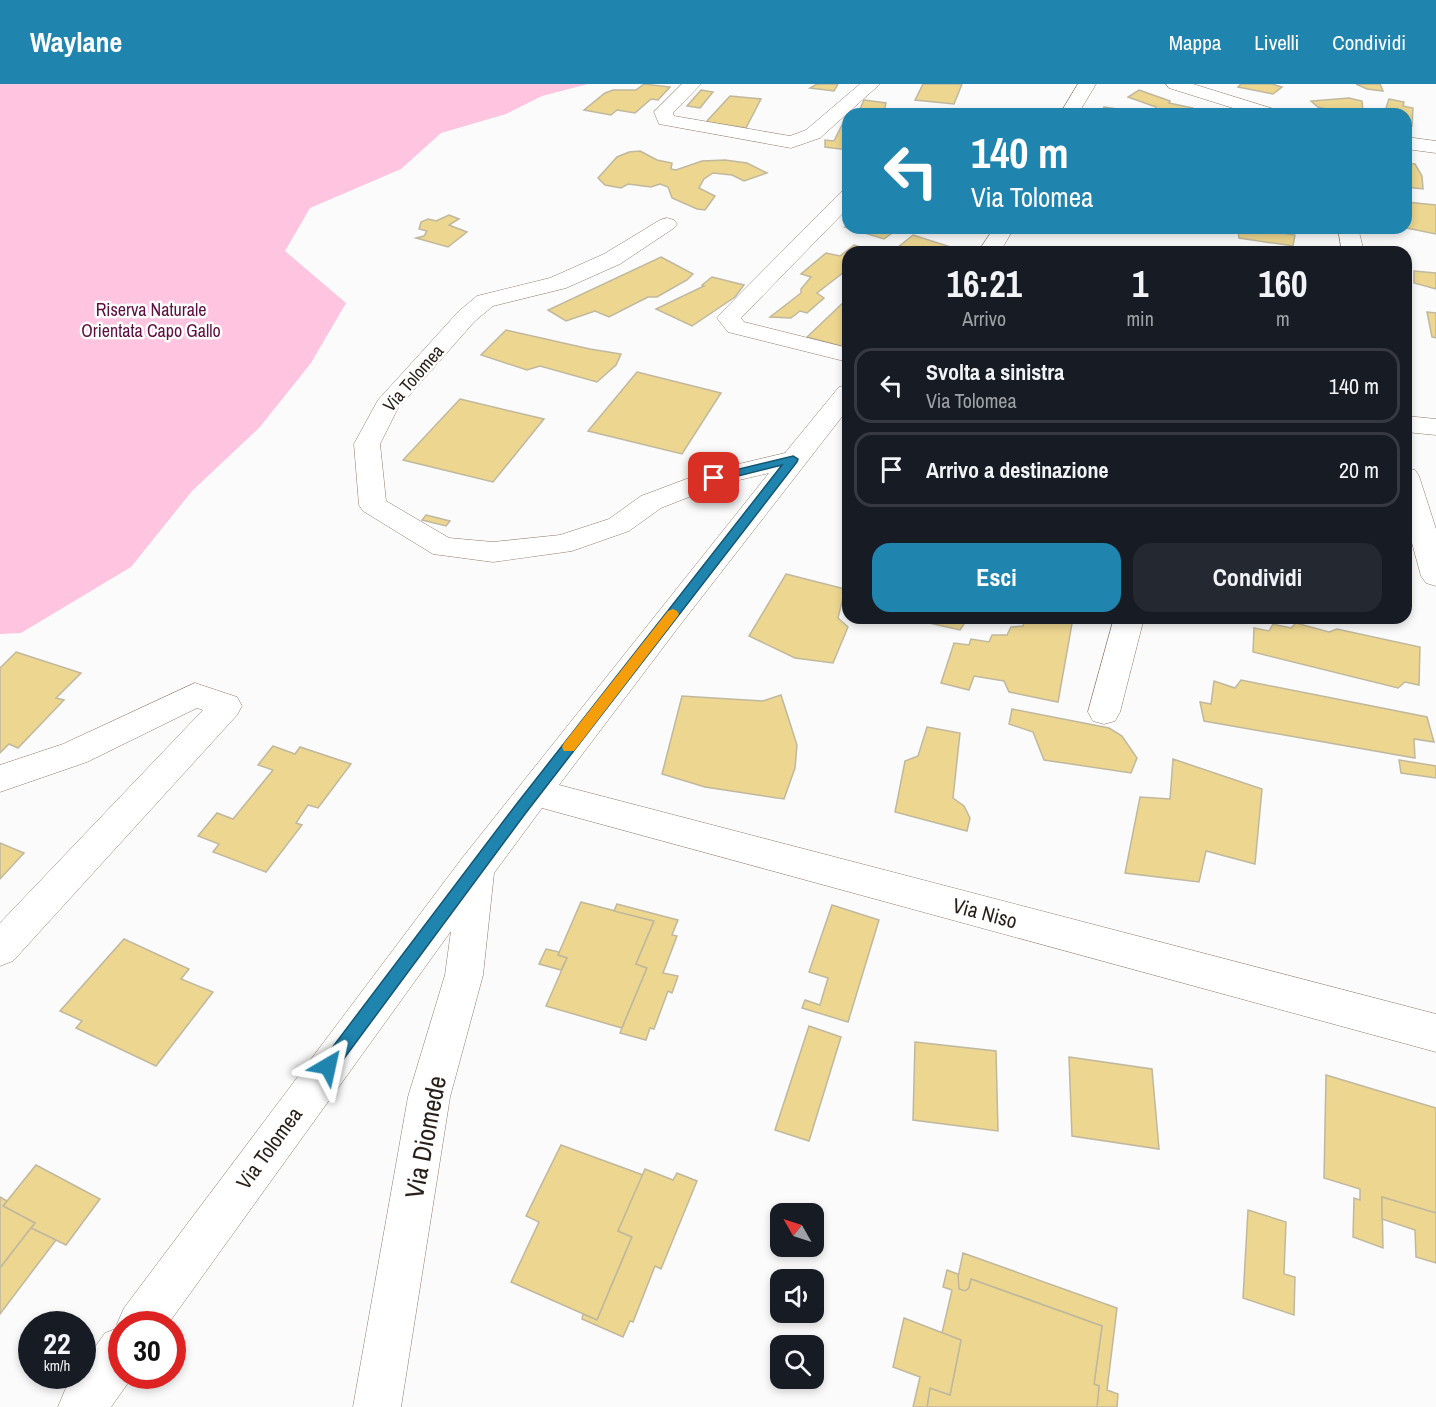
<!DOCTYPE html>
<html lang="it">
<head>
<meta charset="utf-8">
<style>
	body { margin:0; font-family:"Archivo Narrow",sans-serif; background:#242831; color:#f1f3f6; height:100vh; display:flex; flex-direction:column; font-size:22px; white-space:nowrap }
	* { box-sizing:border-box; margin:0 }
	p { font-size:20px; color:#9ea1a6 }
	.icon { flex:none; width:33px; height:33px; fill:none; stroke:currentColor; stroke-width:2; stroke-linecap:round; stroke-linejoin:round }
	.map { position:relative; flex:1; overflow:hidden }
	.side { position:absolute; left:842px; top:162px; width:570px; height:378px; display:flex; flex-direction:column; background:#171b24; border-radius:18px; box-shadow:0 3px 9px #0003 }
	.side>* { flex:none }
	.guide { position:absolute; left:842px; top:24px; width:570px; height:126px; border-radius:18px; box-shadow:0 3px 9px #0003; background:#1f84ae; color:#fff; overflow:hidden }
	.needle { width:39px; rotate:309deg }
	.fabs { position:absolute; left:770px; top:1119px; display:grid; gap:12px }
	.fabs a { display:grid; place-items:center; width:54px; height:54px; border-radius:12px; background:#171b24; box-shadow:0 3px 9px #0003; font-size:30px }
	.speed { position:absolute; left:18px; top:1227px; display:flex; gap:12px; font-size:30px; font-weight:700; text-align:center }
	.speed>* { display:grid; place-content:center; width:78px; height:78px; border-radius:50%; background:#171b24; box-shadow:0 3px 9px #0003; line-height:1 }
	.speed small { font-size:15px; font-weight:400 }
	.speed .limit { border:9px solid #d22; background:#fff; color:#111 }
	.pin { position:absolute; display:grid; place-items:center; width:51px; height:51px; color:#fff; margin:-26px; border-radius:12px; box-shadow:0 3px 9px #0006 }
	.me { position:absolute; width:66px; margin:-33px; rotate:36deg; stroke-linejoin:round; filter:drop-shadow(0 0 4px #0008) }
	.turn { display:flex; align-items:center; gap:21px; height:126px; padding:0 30px; font-size:27px }
	.turn .icon { width:78px; height:78px; stroke-width:2.5 }
	.turn b { display:block; font-size:42px; line-height:51px }
	.eta { display:flex; justify-content:space-evenly; align-items:center; height:102px; text-align:center }
	.eta b { font-size:36px; font-weight:700; line-height:42px }
	.button { display:flex; gap:12px; margin-top:auto; padding:12px 30px }
	.button a { flex:1; height:69px; border-radius:18px; background:#1f84ae; color:#fff; font-size:24px; font-weight:700; line-height:69px; text-align:center }
	.button a+a { background:#242831; color:#f1f3f6 }
	ul { padding:0; list-style:none }
	li { display:flex; align-items:center; gap:18px; height:75px; margin:0 12px 9px; padding:0 18px; border:3px solid #363941; border-radius:18px }
	li div { flex:1 }
	li b { display:block; font-size:22px }
	li em { font-style:normal }
	header { display:flex; align-items:center; gap:36px; box-sizing:border-box; height:84px; padding:0 30px; background:#1f84ae; color:#fff }
	header strong { font-size:28px }
	nav { display:flex; gap:33px; margin-inline-start:auto; font-size:21px }
	.map>svg:first-child { display:block }
	.green { fill:#ffc4e0 }
	.building { fill:#ecd690; stroke:#c0b89e; stroke-width:1.5 }
	.lines { fill:none; stroke-linecap:round; stroke-linejoin:round }
	.minor-casing { stroke:#917b6b; stroke-width:1 }
	.minor { fill:#fff; fill-rule:evenodd }
	.route { fill:#1f84ae; stroke:#145671; stroke-width:1.5 }
	.slow { fill:#f59e0b }
	.labels { text-anchor:middle; dominant-baseline:central; stroke-width:5; stroke-linejoin:round; paint-order:stroke }
	.far-park-label { font-size:18px; fill:#5e0e3f; stroke:#fff }
	.far-street-label { font-size:18px; fill:#281f18; stroke:#fff }
	.street-label { font-size:21px; fill:#281f18; stroke:#fff }
	.near-street-label { font-size:26px; fill:#281f18; stroke:#fff }
</style>
</head>
<body>
<header>
<strong>Waylane</strong>
<nav><a>Mappa</a><a>Livelli</a><a>Condividi</a></nav>
</header>
<div class="map">
<svg width="1436" height="1323" viewBox="0 0 1436 1323">
	<rect width="100%" height="100%" fill="#fbfbfb"/>
	<path class="green" d="M 0,0 L 588,0 L 542,12 L 506,30 L 441,49 L 401,85 L 310,124 L 285,167 L 346,219 L 311,279 L 259,344 L 192,407 L 131,483 L 21,549 L 0,550 Z"/>
	<g class="building">
		<path d="M 644,0 L 670,3 L 658,16 L 651,15 L 635,29 L 617,26 L 611,31 L 584,26 L 605,9 L 613,6 L 636,6 Z"/>
		<path d="M 817,0 L 838,0 L 834,7 L 810,4 Z"/>
		<path d="M 923,0 L 962,0 L 954,20 L 915,16 Z"/>
		<path d="M 1241,0 L 1272,0 L 1282,3 L 1273,10 L 1238,3 Z"/>
		<path d="M 1356,0 L 1380,0 L 1383,7 L 1367,5 Z"/>
		<path d="M 701,6 L 713,8 L 700,24 L 687,22 Z"/>
		<path d="M 1139,6 L 1170,17 L 1169,19 L 1193,24 L 1192,30 L 1156,30 L 1156,23 L 1128,13 Z"/>
		<path d="M 730,12 L 761,15 L 746,44 L 706,38 Z"/>
		<path d="M 1349,14 L 1362,17 L 1363,26 L 1348,30 L 1318,23 L 1311,17 Z"/>
		<path d="M 1389,15 L 1404,18 L 1403,22 L 1413,24 L 1412,42 L 1406,41 L 1406,30 L 1384,30 Z"/>
		<path d="M 864,16 L 886,19 L 884,28 L 860,25 Z"/>
		<path d="M 1104,23 L 1131,27 L 1130,30 L 1100,30 Z"/>
		<path d="M 843,39 L 848,39 L 848,66 L 825,63 L 825,56 L 834,57 Z"/>
		<path d="M 640,67 L 657,76 L 672,79 L 671,85 L 676,86 L 702,77 L 725,76 L 747,79 L 767,89 L 744,97 L 732,91 L 713,89 L 704,95 L 699,104 L 715,112 L 705,126 L 697,125 L 672,114 L 668,103 L 660,100 L 651,103 L 628,100 L 621,104 L 605,101 L 598,94 L 617,73 L 629,68 Z"/>
		<path d="M 1406,79 L 1415,80 L 1422,92 L 1423,105 L 1406,103 Z"/>
		<path d="M 1406,118 L 1436,121 L 1436,150 L 1406,144 Z"/>
		<path d="M 449,131 L 459,135 L 449,141 L 467,148 L 448,163 L 416,154 L 424,152 L 427,147 L 419,145 L 421,138 L 428,135 L 436,137 Z"/>
		<path d="M 848,142 L 848,144 L 899,144 L 884,155 L 845,143 Z"/>
		<path d="M 1244,144 L 1282,144 L 1283,149 L 1295,151 L 1293,162 L 1239,154 L 1238,146 L 1244,146 Z"/>
		<path d="M 913,151 L 954,164 L 950,168 L 892,168 Z"/>
		<path d="M 854,161 L 876,168 L 848,168 L 848,185 L 817,209 L 824,214 L 807,229 L 800,227 L 791,234 L 770,233 L 801,209 L 801,205 L 811,193 L 801,190 L 826,169 L 840,172 Z"/>
		<path d="M 1055,163 L 1090,167 L 1092,168 L 1048,168 Z"/>
		<path d="M 661,173 L 693,190 L 687,196 L 657,213 L 648,213 L 609,233 L 595,227 L 566,237 L 548,226 Z"/>
		<path d="M 1414,187 L 1436,189 L 1436,205 L 1414,199 Z"/>
		<path d="M 712,193 L 744,201 L 735,213 L 692,242 L 656,225 L 704,202 L 702,201 Z"/>
		<path d="M 848,214 L 848,264 L 807,253 Z"/>
		<path d="M 1427,228 L 1436,229 L 1436,254 L 1432,253 Z"/>
		<path d="M 506,246 L 590,265 L 621,270 L 616,281 L 597,298 L 540,282 L 527,286 L 481,271 Z"/>
		<path d="M 637,288 L 721,309 L 682,370 L 588,347 Z"/>
		<path d="M 460,315 L 544,335 L 493,398 L 403,376 Z"/>
		<path d="M 426,431 L 450,437 L 446,442 L 422,436 Z"/>
		<path d="M 786,490 L 845,505 L 838,534 L 848,543 L 833,579 L 795,574 L 749,552 Z"/>
		<path d="M 931,534 L 968,534 L 960,546 L 929,539 Z"/>
		<path d="M 1025,534 L 1073,534 L 1058,618 L 1009,608 L 1004,597 L 974,592 L 969,606 L 941,599 L 954,559 L 969,561 L 971,555 L 989,558 L 992,551 L 1007,551 L 1011,543 L 1023,542 Z"/>
		<path d="M 1296,539 L 1329,548 L 1337,545 L 1420,563 L 1419,601 L 1405,598 L 1398,604 L 1253,568 L 1254,544 L 1269,547 L 1273,540 L 1291,544 Z"/>
		<path d="M 16,568 L 81,589 L 56,614 L 64,616 L 18,664 L 9,660 L 0,669 L 0,584 Z"/>
		<path d="M 1241,596 L 1427,633 L 1434,658 L 1414,655 L 1415,674 L 1204,637 L 1200,618 L 1211,620 L 1214,597 L 1235,604 Z"/>
		<path d="M 781,611 L 797,661 L 795,684 L 784,715 L 705,703 L 662,690 L 682,612 L 763,617 Z"/>
		<path d="M 1012,625 L 1109,644 L 1122,652 L 1137,674 L 1131,689 L 1044,676 L 1033,648 L 1009,640 Z"/>
		<path d="M 927,643 L 960,649 L 953,714 L 964,722 L 970,734 L 967,747 L 895,728 L 905,677 L 918,672 Z"/>
		<path d="M 273,662 L 295,670 L 300,663 L 351,680 L 318,724 L 308,721 L 296,739 L 302,741 L 266,788 L 213,768 L 219,760 L 198,752 L 217,729 L 233,735 L 273,686 L 258,681 Z"/>
		<path d="M 1173,675 L 1262,705 L 1255,780 L 1206,767 L 1199,798 L 1125,789 L 1140,713 L 1170,715 Z"/>
		<path d="M 1399,676 L 1436,682 L 1436,694 L 1401,689 Z"/>
		<path d="M 0,759 L 24,769 L 0,795 Z"/>
		<path d="M 581,818 L 654,837 L 636,880 L 647,884 L 622,944 L 546,922 L 567,874 L 558,871 Z"/>
		<path d="M 617,820 L 678,836 L 672,851 L 677,852 L 663,889 L 678,892 L 672,909 L 668,907 L 654,945 L 650,944 L 646,956 L 620,949 L 647,884 L 636,880 L 654,837 L 614,827 Z"/>
		<path d="M 832,821 L 879,836 L 848,938 L 802,924 L 805,916 L 820,921 L 828,894 L 809,888 Z"/>
		<path d="M 124,855 L 189,885 L 181,895 L 213,908 L 156,982 L 76,944 L 82,937 L 60,927 Z"/>
		<path d="M 546,865 L 559,868 L 558,871 L 567,874 L 561,886 L 539,880 Z"/>
		<path d="M 809,942 L 841,953 L 809,1057 L 775,1046 Z"/>
		<path d="M 915,958 L 996,967 L 998,1047 L 913,1036 Z"/>
		<path d="M 1069,973 L 1152,985 L 1159,1065 L 1072,1052 Z"/>
		<path d="M 1326,991 L 1436,1024 L 1436,1129 L 1382,1113 L 1383,1164 L 1353,1153 L 1354,1114 L 1360,1116 L 1360,1105 L 1324,1094 Z"/>
		<path d="M 561,1061 L 643,1091 L 618,1147 L 632,1153 L 597,1236 L 511,1198 L 539,1138 L 526,1132 Z"/>
		<path d="M 36,1081 L 100,1115 L 66,1161 L 31,1144 L 35,1139 L 3,1122 Z"/>
		<path d="M 645,1085 L 673,1096 L 677,1089 L 697,1097 L 661,1185 L 655,1182 L 633,1238 L 630,1237 L 623,1253 L 582,1235 L 583,1230 L 597,1236 L 632,1153 L 618,1147 Z"/>
		<path d="M 0,1113 L 7,1117 L 3,1122 L 35,1139 L 0,1184 Z"/>
		<path d="M 1382,1113 L 1436,1129 L 1436,1179 L 1416,1173 L 1415,1146 L 1382,1135 Z"/>
		<path d="M 1248,1126 L 1286,1138 L 1284,1190 L 1295,1193 L 1294,1231 L 1243,1214 Z"/>
		<path d="M 31,1144 L 56,1156 L 0,1230 L 0,1184 Z"/>
		<path d="M 963,1169 L 1117,1224 L 1107,1306 L 1118,1310 L 1117,1323 L 1097,1323 L 1099,1302 L 1094,1300 L 1102,1242 L 971,1195 L 969,1204 L 965,1207 L 959,1205 L 957,1198 Z"/>
		<path d="M 947,1186 L 958,1190 L 959,1205 L 965,1207 L 969,1204 L 971,1195 L 1102,1242 L 1094,1300 L 1099,1302 L 1097,1323 L 927,1323 L 930,1304 L 950,1311 L 961,1256 L 942,1249 L 952,1206 L 943,1203 Z"/>
		<path d="M 904,1234 L 961,1256 L 950,1311 L 930,1304 L 927,1323 L 913,1323 L 920,1293 L 893,1283 Z"/>
	</g>
	<g class="lines">
		<g class="minor-casing">
			<g id="minor">
				<path d="M 682,0 L 701,0 L 673,29 L 674,32 L 790,52 L 806,46 L 860,0 L 880,0 L 820,54 L 791,64 L 659,40 L 654,28 Z"/>
				<path d="M 1078,0 L 1096,0 L 1078,30 L 1060,30 Z"/>
				<path d="M 1166,0 L 1193,0 L 1277,26 L 1280,30 L 1252,30 L 1169,4 Z"/>
				<path d="M 1406,53 L 1436,57 L 1436,69 L 1406,65 Z"/>
				<path d="M 848,106 L 848,124 L 741,234 L 744,238 L 848,264 L 848,278 L 728,248 L 717,234 L 721,229 L 841,108 Z"/>
				<path d="M 667,134 L 674,136 L 677,140 L 674,144 L 620,180 L 566,204 L 493,222 L 475,237 L 398,324 L 380,360 L 386,417 L 449,454 L 493,458 L 560,451 L 609,435 L 641,412 L 705,388 L 785,369 L 839,303 L 848,301 L 848,325 L 677,545 L 559,701 L 1436,930 L 1436,968 L 542,724 L 494,789 L 483,891 L 450,1013 L 401,1323 L 353,1323 L 408,1013 L 445,891 L 451,847 L 168,1240 L 122,1240 L 122,1292 L 133,1292 L 111,1323 L 58,1323 L 65,1306 L 75,1292 L 82,1292 L 82,1281 L 105,1249 L 118,1244 L 117,1240 L 124,1224 L 463,773 L 769,389 L 722,400 L 661,424 L 629,447 L 572,467 L 493,478 L 433,470 L 363,427 L 359,421 L 354,360 L 378,316 L 459,227 L 477,212 L 550,194 L 604,170 L 660,136 Z"/>
				<path d="M 994,144 L 1014,144 L 1000,168 L 978,168 Z"/>
				<path d="M 1338,144 L 1358,144 L 1364,168 L 1342,168 Z"/>
				<path d="M 1406,332 L 1436,335 L 1436,351 L 1406,348 Z"/>
				<path d="M 1406,384 L 1415,386 L 1419,392 L 1436,445 L 1436,502 L 1426,499 L 1421,492 L 1406,437 Z"/>
				<path d="M 1114,534 L 1144,534 L 1120,628 L 1115,637 L 1104,640 L 1093,637 L 1088,628 Z"/>
				<path d="M 195,599 L 237,613 L 242,622 L 237,631 L 13,877 L 0,882 L 0,839 L 203,626 L 197,624 L 87,678 L 0,708 L 0,681 L 63,660 Z"/>
			</g>
		</g>
		<use href="#minor" class="minor"/>
	</g>
	<path class="route" d="M 793,372 L 798,375 L 797,378 L 525,730 L 334,988 L 328,990 L 322,988 L 320,982 L 322,977 L 515,722 L 782,381 L 714,398 L 710,397 L 710,392 Z"/>
	<path class="slow" d="M 673,525 L 677,527 L 679,530 L 677,533 L 574,667 L 564,667 L 562,663 L 564,659 L 668,527 Z"/>
	<g class="labels">
		<g class="far-park-label">
			<text x="151" y="225">Riserva Naturale<tspan x="151" dy="21">Orientata Capo Gallo</tspan></text>
		</g>
		<g class="far-street-label">
			<text transform="translate(413 294) rotate(-49)">Via Tolomea</text>
		</g>
		<g class="street-label">
			<text transform="translate(985 829) rotate(15)">Via Niso</text>
			<text transform="translate(269 1064) rotate(-54)">Via Tolomea</text>
		</g>
		<g class="near-street-label">
			<text transform="translate(425 1053) rotate(-79)">Via Diomede</text>
		</g>
	</g>
</svg>
<div class="fabs">
<a><svg class="needle" viewBox="-14 -14 28 28"><path d="M0-13l5 13h-10z" fill="#e53935"/><path d="M0 13l5-13h-10z" fill="#9ea1a6"/></svg></a>
<a><svg class="icon" aria-label="sound" viewBox="0 0 24 24"><path d="M4 9h4l5-4v14l-5-4H4zM17 9q2 3 0 6"/></svg></a>
<a><svg class="icon" aria-label="search" viewBox="0 0 24 24"><circle cx="10" cy="10" r="6"/><path d="M15 15l6 6"/></svg></a>
</div>
<div class="speed"><div>22<small>km/h</small></div><div class="limit">30</div></div>
<div class="pin" style="left:714px;top:394px;background:#d93025"><svg class="icon" aria-label="arrive" viewBox="0 0 24 24"><path d="M6 21V4h12l-3 4 3 4H6"/></svg></div>
<svg class="me" style="left:328px;top:982px" viewBox="-20 -20 40 40"><path d="M0-17L14 15 0 8-14 15z" fill="#1f84ae" stroke="#fff" stroke-width="4"/></svg>
<div class="guide">
<div class="turn"><svg class="icon" aria-label="left" viewBox="0 0 24 24"><path d="M17 20v-9H6M10 6l-5 5 5 5"/></svg><div><b>140 m</b>Via Tolomea</div></div>
</div>
<section class="side">
<div class="eta">
<div><b>16:21</b><p>Arrivo</p></div>
<div><b>1</b><p>min</p></div>
<div><b>160</b><p>m</p></div>
</div>
<ul>
<li><svg class="icon" aria-label="left" viewBox="0 0 24 24"><path d="M17 20v-9H6M10 6l-5 5 5 5"/></svg><div><b>Svolta a sinistra</b><p>Via Tolomea</p></div><em>140 m</em></li>
<li><svg class="icon" aria-label="arrive" viewBox="0 0 24 24"><path d="M6 21V4h12l-3 4 3 4H6"/></svg><div><b>Arrivo a destinazione</b></div><em>20 m</em></li>
</ul>
<div class="button"><a>Esci</a><a>Condividi</a></div>
</section>
</div>
</body>
</html>
